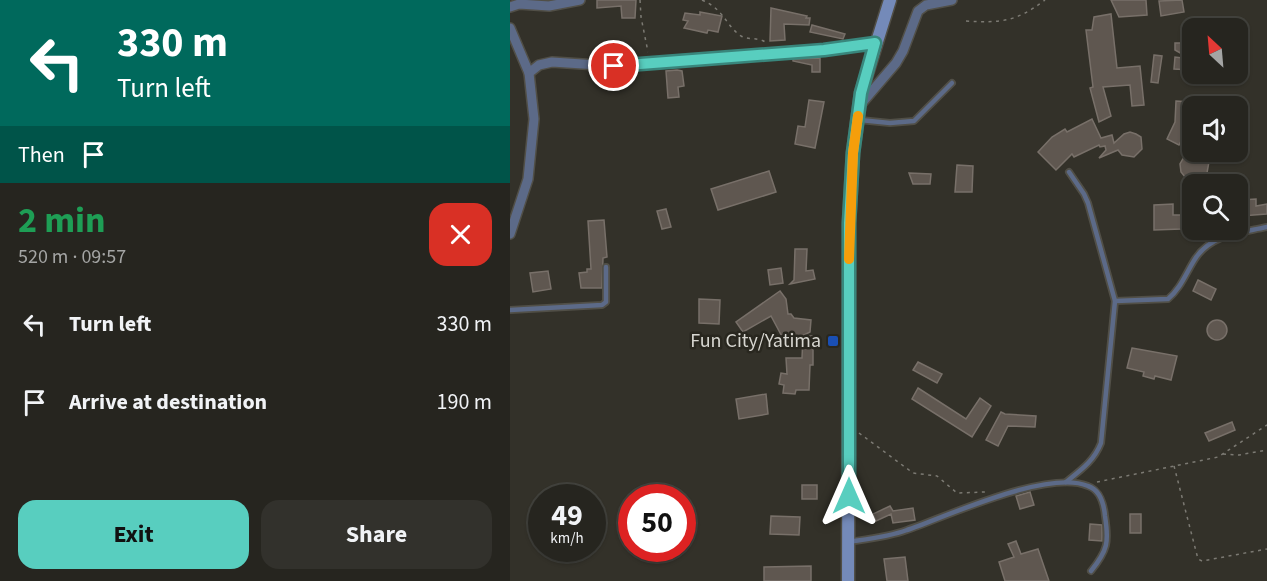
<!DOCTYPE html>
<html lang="en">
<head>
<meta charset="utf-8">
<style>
	body { margin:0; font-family:"Source Sans 3",sans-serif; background:#32312c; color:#f1f3f6; height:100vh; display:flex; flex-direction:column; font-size:22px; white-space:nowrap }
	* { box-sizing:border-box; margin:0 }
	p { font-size:20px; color:#a4a5a4 }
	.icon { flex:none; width:33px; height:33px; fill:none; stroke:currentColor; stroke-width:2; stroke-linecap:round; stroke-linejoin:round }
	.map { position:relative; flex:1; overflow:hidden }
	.panel { display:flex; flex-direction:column; background:#26251f; width:510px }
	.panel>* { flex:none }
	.top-card { background:#00695c; color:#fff; overflow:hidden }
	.needle { width:39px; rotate:334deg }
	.tools { position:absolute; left:672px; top:18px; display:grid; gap:12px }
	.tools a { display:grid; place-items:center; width:66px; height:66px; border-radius:12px; background:#26251f; box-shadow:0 2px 4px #0004,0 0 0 2px #42423d; font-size:30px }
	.speed { position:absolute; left:18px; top:484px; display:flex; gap:12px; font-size:30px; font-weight:700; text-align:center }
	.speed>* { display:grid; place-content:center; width:78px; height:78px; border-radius:50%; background:#26251f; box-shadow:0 2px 4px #0004,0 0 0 2px #42423d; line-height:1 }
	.speed small { font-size:15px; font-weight:400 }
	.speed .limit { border:9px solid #d22; background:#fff; color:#111 }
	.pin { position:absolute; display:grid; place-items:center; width:51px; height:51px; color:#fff; margin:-26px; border:3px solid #fff; border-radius:50%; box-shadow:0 2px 6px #0007 }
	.me { position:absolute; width:66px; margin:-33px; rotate:0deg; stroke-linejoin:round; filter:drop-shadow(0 0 4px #0008) }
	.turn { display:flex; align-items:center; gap:21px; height:126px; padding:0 18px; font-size:27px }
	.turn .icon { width:78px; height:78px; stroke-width:2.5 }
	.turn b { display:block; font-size:42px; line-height:51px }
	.then { display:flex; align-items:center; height:57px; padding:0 18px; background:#0003; gap:12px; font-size:22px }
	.round { display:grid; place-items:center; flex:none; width:63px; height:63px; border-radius:18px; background:#32312c }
	.overview { display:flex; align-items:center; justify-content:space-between; height:102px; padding:0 18px }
	h1 { font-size:36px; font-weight:700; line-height:45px; color:#1e9e55 }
	.button { display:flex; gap:12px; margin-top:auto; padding:12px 18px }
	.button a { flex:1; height:69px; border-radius:18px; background:#58cebf; color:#111; font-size:24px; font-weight:700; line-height:69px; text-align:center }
	.button a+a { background:#32312c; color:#f1f3f6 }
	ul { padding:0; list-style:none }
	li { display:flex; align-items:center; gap:18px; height:78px; padding:0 18px }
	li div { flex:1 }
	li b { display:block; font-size:22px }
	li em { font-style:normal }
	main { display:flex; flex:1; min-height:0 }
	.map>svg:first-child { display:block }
	.building { fill:#5f5750; stroke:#787069; stroke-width:1.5 }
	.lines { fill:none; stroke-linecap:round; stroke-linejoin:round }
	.lane-casing { stroke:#514f47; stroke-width:8 }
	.street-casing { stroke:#514f47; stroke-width:12 }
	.secondary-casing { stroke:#514f47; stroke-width:15 }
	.path { stroke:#7c7a73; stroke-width:1.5; stroke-dasharray:3 4.5; stroke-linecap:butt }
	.lane { stroke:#5c6a88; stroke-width:4.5 }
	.street { stroke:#5c6a88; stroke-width:9 }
	.secondary { stroke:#748ab9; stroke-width:12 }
	.route-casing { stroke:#39867c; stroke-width:15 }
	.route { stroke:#58cebf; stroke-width:10 }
	.slow { stroke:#f59e0b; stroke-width:10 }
	.transit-dot { fill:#1a4fb4; stroke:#29271f; stroke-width:2 }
	.labels { text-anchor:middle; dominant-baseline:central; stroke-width:5; stroke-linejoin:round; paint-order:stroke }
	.poi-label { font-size:20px; fill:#d8d7d1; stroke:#29271f; text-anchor:end }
</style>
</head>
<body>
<main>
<section class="panel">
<div class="top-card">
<div class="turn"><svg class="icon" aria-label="left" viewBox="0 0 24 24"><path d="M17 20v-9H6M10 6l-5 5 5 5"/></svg><div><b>330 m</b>Turn left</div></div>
<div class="then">Then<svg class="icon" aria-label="arrive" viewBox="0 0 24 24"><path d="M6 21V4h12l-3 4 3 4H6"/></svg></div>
</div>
<div class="overview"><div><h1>2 min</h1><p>520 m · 09:57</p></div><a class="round" style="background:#d93025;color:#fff"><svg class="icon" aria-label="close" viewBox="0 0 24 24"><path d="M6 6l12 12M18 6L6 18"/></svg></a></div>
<ul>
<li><svg class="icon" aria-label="left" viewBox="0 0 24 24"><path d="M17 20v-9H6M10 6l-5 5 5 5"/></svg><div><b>Turn left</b></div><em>330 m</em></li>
<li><svg class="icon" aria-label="arrive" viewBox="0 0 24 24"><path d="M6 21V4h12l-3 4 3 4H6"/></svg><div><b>Arrive at destination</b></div><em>190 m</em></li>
</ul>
<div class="button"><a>Exit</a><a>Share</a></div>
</section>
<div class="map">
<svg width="757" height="581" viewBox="0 0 757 581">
	<rect width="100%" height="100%" fill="#333129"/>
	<g class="building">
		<path d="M 87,0 L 126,0 L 125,18 L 112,18 L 111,6 L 87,8 Z"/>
		<path d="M 601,0 L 636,0 L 637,15 L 609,17 Z"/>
		<path d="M 672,0 L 674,12 L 651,16 L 649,1 Z"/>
		<path d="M 261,8 L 297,16 L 296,18 L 300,18 L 299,25 L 274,24 L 275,40 L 260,41 Z"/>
		<path d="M 190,12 L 212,16 L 208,32 L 198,30 L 197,33 L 174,28 L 178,21 L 173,20 L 175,13 L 190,15 Z"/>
		<path d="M 601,14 L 607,68 L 630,66 L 634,105 L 622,106 L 620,85 L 593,87 L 601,116 L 589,122 L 580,88 L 583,87 L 576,30 L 582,30 L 584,17 Z"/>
		<path d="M 302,25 L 335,34 L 333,39 L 300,32 Z"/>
		<path d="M 665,43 L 682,43 L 682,70 L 664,69 L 665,57 L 681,59 L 665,50 Z"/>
		<path d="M 644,55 L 652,56 L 648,83 L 641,82 Z"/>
		<path d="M 310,58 L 310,72 L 302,72 L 302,65 L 283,61 L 283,59 Z"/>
		<path d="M 167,70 L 172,71 L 174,86 L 168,87 L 169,97 L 158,98 L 156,71 Z"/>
		<path d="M 299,100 L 314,102 L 305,148 L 285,144 L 288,126 L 295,127 Z"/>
		<path d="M 666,101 L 680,102 L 679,125 L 669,145 L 657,139 L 665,122 Z"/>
		<path d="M 582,119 L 591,138 L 602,135 L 604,143 L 614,134 L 620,132 L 626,134 L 631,137 L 632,149 L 624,157 L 612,155 L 608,150 L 589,158 L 596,150 L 595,146 L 590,147 L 589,145 L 564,157 L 562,154 L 546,170 L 528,152 L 542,137 L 555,129 L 557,132 Z"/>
		<path d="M 683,152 L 695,152 L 694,154 L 700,156 L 697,173 L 691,179 L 684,180 L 676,178 L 671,172 L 670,164 L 674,157 Z"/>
		<path d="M 447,165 L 463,166 L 462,192 L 445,192 Z"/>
		<path d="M 259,171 L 266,192 L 208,210 L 201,189 Z"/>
		<path d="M 399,173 L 421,174 L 420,184 L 403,184 Z"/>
		<path d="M 746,199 L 746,206 L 757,204 L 757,214 L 731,216 L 730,200 Z"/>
		<path d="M 663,204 L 663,215 L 671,215 L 671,229 L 644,230 L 644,205 Z"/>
		<path d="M 156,209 L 161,227 L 152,229 L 147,211 Z"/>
		<path d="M 94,220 L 97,257 L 93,258 L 92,288 L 71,288 L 69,273 L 77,272 L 77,269 L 81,269 L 78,221 Z"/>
		<path d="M 285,249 L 297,249 L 296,271 L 303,270 L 305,279 L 280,284 L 284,280 Z"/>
		<path d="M 271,268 L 273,283 L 260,285 L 258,270 Z"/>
		<path d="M 38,271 L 41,289 L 23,292 L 20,273 Z"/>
		<path d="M 688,280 L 706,289 L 701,300 L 683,291 Z"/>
		<path d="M 270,291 L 276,299 L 278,314 L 281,314 L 284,318 L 301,320 L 300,332 L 276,344 L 261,316 L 233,332 L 226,322 Z"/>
		<path d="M 189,299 L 210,300 L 209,324 L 189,323 Z"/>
		<circle cx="707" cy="330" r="10"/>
		<path d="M 293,336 L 303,336 L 303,365 L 300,365 L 299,390 L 286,390 L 285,394 L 273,393 L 274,385 L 269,384 L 271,373 L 277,374 L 276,358 L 292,358 Z"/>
		<path d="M 622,348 L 667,356 L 661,380 L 645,376 L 644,379 L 633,376 L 634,372 L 617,368 Z"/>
		<path d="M 408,362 L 432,374 L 427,383 L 403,370 Z"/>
		<path d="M 408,388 L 456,419 L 470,398 L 481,406 L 462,437 L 402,399 Z"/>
		<path d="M 256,394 L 258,414 L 229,419 L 226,399 Z"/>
		<path d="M 491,412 L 495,414 L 526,416 L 525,427 L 498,426 L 488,446 L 476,440 Z"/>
		<path d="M 722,422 L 725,430 L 699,441 L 695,433 Z"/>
		<rect x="292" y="485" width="15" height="14"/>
		<path d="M 520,492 L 524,505 L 510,509 L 506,496 Z"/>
		<path d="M 380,506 L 383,511 L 403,508 L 405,520 L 383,523 L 381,514 L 366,521 L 363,514 Z"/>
		<rect x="620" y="514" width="11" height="19"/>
		<path d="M 261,516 L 290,517 L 289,535 L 260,534 Z"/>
		<path d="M 580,524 L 592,525 L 592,541 L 579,540 Z"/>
		<path d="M 506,541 L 511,554 L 528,549 L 539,581 L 495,581 L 489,562 L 504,557 L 498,544 Z"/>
		<path d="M 395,557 L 398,581 L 377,581 L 374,559 Z"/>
		<path d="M 301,566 L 301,581 L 254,581 L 254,567 Z"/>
	</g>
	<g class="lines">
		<g class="lane-casing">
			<g id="lane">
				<path d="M 350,120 L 380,123 L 404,121 L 442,83"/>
				<path d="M 605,301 L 658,299 C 671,288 676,273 685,259 C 701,234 730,233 757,227"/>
				<path d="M 0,310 L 92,305 L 96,302 L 96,267"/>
				<path d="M 556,482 C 571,470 584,461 591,443 L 605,301 L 578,203 L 574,194 L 559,172"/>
				<path d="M 338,542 C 358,539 378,537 397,530 C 438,516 538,469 578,486 C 590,490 594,505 595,516 C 599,542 598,550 581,571"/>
			</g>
		</g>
		<g class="street-casing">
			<g id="street">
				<path d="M 0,7 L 9,4 L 39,6 L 70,0"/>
				<path d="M 0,28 L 19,73"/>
				<path d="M 351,104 L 386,63 L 393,51 L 408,11 L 416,5 L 442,0"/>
				<path d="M 0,234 L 18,179 L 24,119 L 19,73 L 29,65 L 42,62 L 103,66 L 313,50 L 365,43"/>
			</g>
		</g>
		<g class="secondary-casing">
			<path id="secondary" d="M 338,581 L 339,223 L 343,153 L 351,93 L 380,0"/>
		</g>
		<g class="path">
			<path d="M 130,0 L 131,17 L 138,52"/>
			<path d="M 192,0 C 215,10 215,25 231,36 C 240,41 249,36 258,44"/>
			<path d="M 456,21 C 491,23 506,22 535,0"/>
			<path d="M 349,433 L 403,473 L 427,476 L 447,493 L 475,492"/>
			<path d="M 713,454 L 729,455 L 757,450"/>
			<path d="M 664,466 L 688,559 L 692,561 L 757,549"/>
			<path d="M 587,482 L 708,457 L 757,425"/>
		</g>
		<use href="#lane" class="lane"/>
		<use href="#street" class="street"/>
		<use href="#secondary" class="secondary"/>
	</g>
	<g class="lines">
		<g class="route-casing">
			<path id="route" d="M 104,66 L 314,50 L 365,43 L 351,93 L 343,153 L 339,223 L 339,496"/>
		</g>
		<use href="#route" class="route"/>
		<path class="slow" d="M 339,259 L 343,153 L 348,116"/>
	</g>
	<rect class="transit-dot" x="317" y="335" width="12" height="12" rx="3"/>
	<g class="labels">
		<g class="poi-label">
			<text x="311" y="341">Fun City/Yatima</text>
		</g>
	</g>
</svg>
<div class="tools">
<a><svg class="needle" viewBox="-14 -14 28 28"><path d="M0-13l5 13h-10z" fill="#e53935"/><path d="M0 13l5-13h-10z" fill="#a4a5a4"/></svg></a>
<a><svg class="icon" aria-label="sound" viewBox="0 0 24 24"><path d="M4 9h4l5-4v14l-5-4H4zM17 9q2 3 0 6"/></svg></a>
<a><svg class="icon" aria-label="search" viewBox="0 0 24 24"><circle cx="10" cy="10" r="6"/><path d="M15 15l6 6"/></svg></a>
</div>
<div class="speed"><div>49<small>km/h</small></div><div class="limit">50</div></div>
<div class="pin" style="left:104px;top:66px;background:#d93025"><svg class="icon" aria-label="arrive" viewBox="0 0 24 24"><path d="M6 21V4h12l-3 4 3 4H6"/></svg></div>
<svg class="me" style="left:339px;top:496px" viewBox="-20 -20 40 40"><path d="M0-17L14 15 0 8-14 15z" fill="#58cebf" stroke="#fff" stroke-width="4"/></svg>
</div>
</main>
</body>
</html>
